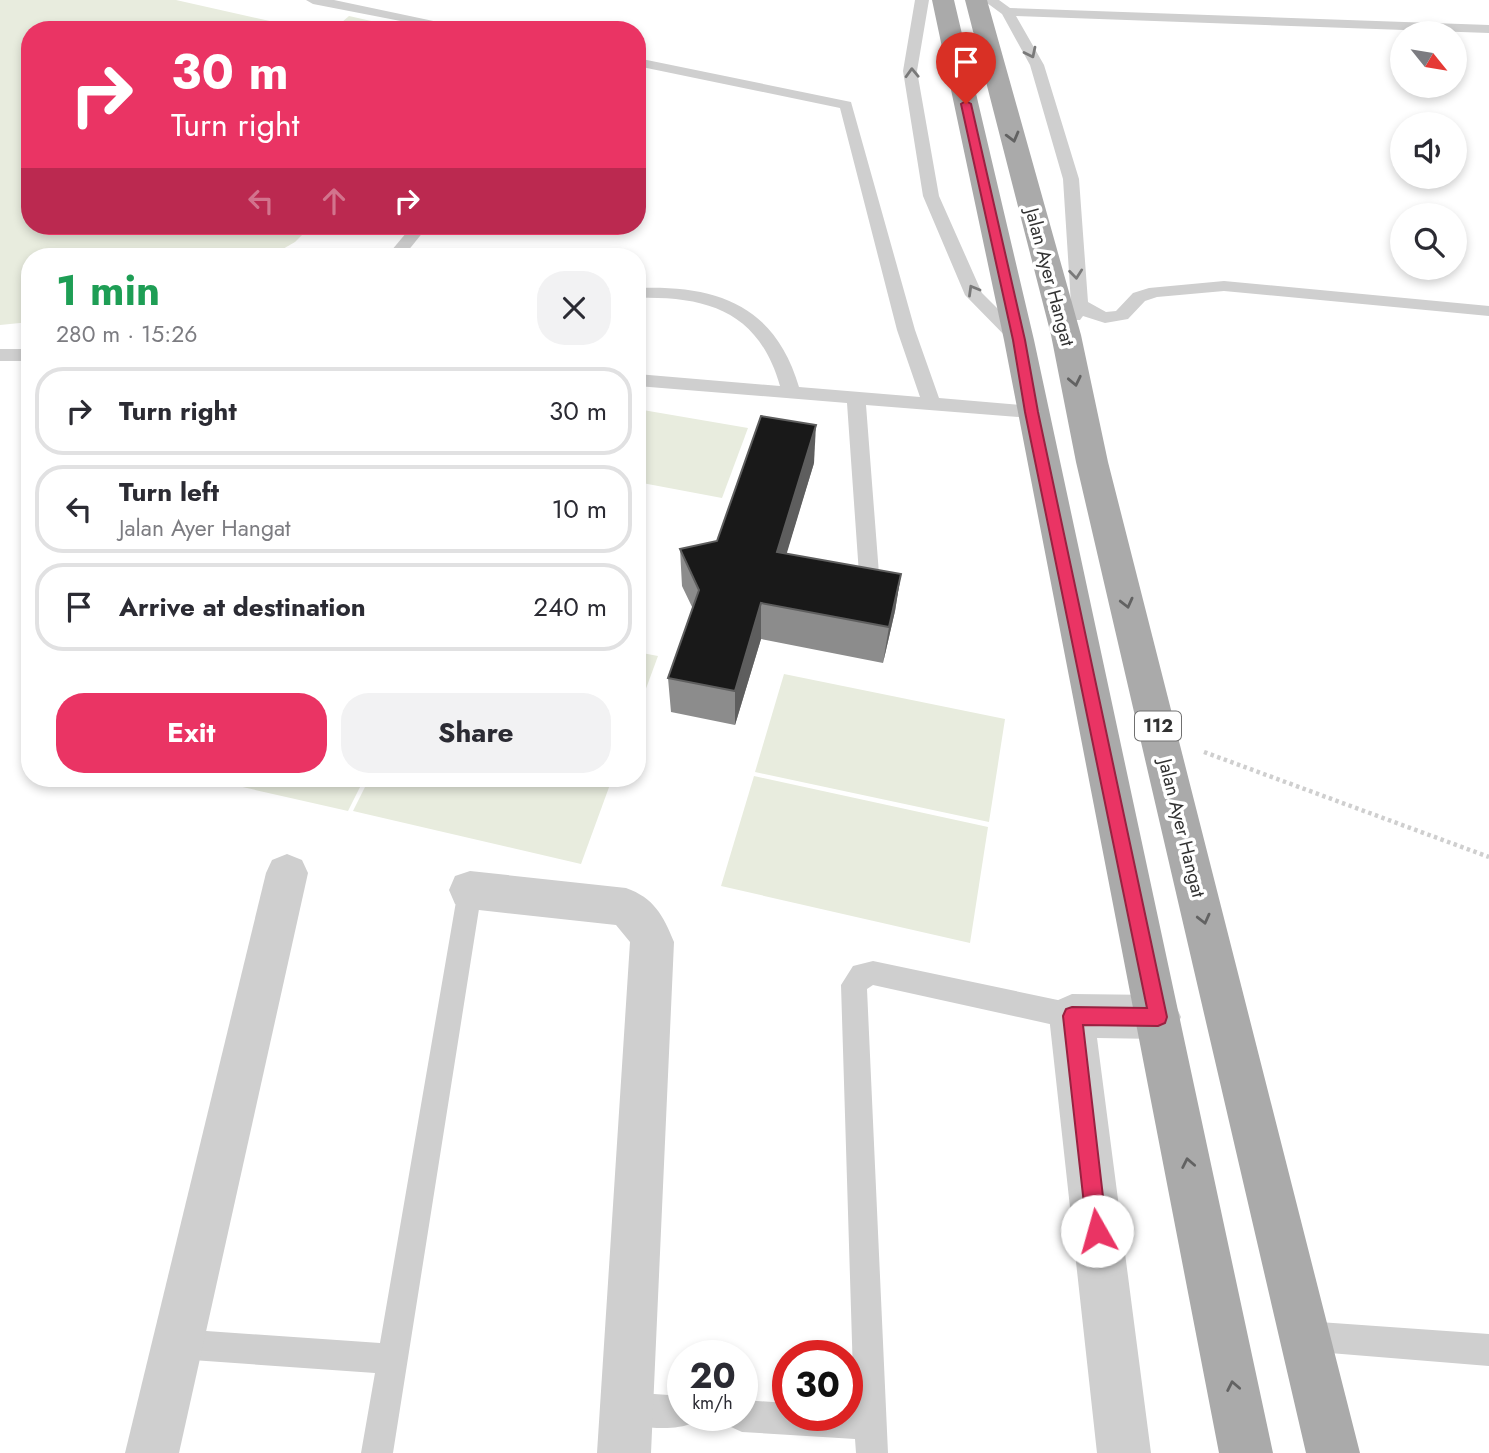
<!DOCTYPE html>
<html lang="en">
<head>
<meta charset="utf-8">
<style>
	body { margin:0; font-family:Jost,sans-serif; background:#f2f2f3; color:#2b2b33; height:100vh; display:flex; flex-direction:column; font-size:26px; white-space:nowrap }
	* { box-sizing:border-box; margin:0 }
	p { font-size:23px; color:#7c7c81 }
	.icon { flex:none; width:38px; height:38px; fill:none; stroke:currentColor; stroke-width:2; stroke-linecap:round; stroke-linejoin:round }
	.map { position:relative; flex:1; overflow:hidden }
	.details { position:absolute; left:21px; top:248px; width:625px; height:539px; display:flex; flex-direction:column; background:#fff; border-radius:28px; box-shadow:0 4px 10px #0003 }
	.details>* { flex:none }
	.guide { position:absolute; left:21px; top:21px; width:625px; height:214px; border-radius:28px; box-shadow:0 4px 10px #0003; background:#ea3464; color:#fff; overflow:hidden }
	.needle { width:46px; rotate:120deg }
	.tools { position:absolute; left:1390px; top:21px; display:grid; gap:14px }
	.tools a { display:grid; place-items:center; width:77px; height:77px; border-radius:50%; background:#fff; box-shadow:0 4px 10px #0003; font-size:35px }
	.speed { position:absolute; left:667px; top:1340px; display:flex; gap:14px; font-size:35px; font-weight:700; text-align:center }
	.speed>* { display:grid; place-content:center; width:91px; height:91px; border-radius:50%; background:#fff; box-shadow:0 4px 10px #0003; line-height:1 }
	.speed small { font-size:18px; font-weight:400 }
	.speed .limit { border:10px solid #d22; background:#fff; color:#111 }
	.pin { position:absolute; display:grid; place-items:center; width:60px; height:60px; color:#fff; margin:-72px -30px; border-radius:50% 50% 50% 0; rotate:-45deg; box-shadow:0 0 7px #0007 }
	.pin .icon { rotate:45deg }
	.me { position:absolute; width:77px; margin:-38px; rotate:353deg; stroke-linejoin:round; filter:drop-shadow(0 0 5px #0008) }
	.turn { display:flex; align-items:center; gap:24px; height:147px; padding:0 35px; font-size:32px }
	.turn .icon { width:91px; height:91px; stroke-width:2.5 }
	.turn b { display:block; font-size:49px; line-height:60px }
	.lanes { display:flex; align-items:center; height:66px; padding:0 35px; background:#0003; justify-content:center; gap:35px; direction:ltr }
	.lanes .off { opacity:.35 }
	.round { display:grid; place-items:center; flex:none; width:74px; height:74px; border-radius:28px; background:#f2f2f3 }
	.head { display:flex; align-items:center; justify-content:space-between; height:119px; padding:0 35px }
	h1 { font-size:42px; font-weight:700; line-height:52px; color:#1e9e55 }
	.cta { display:flex; gap:14px; margin-top:auto; padding:14px 35px }
	.cta a { flex:1; height:80px; border-radius:28px; background:#ea3464; color:#fff; font-size:28px; font-weight:700; line-height:80px; text-align:center }
	.cta a+a { background:#f2f2f3; color:#2b2b33 }
	ul { padding:0; list-style:none }
	li { display:flex; align-items:center; gap:21px; height:88px; margin:0 14px 10px; padding:0 21px; border:4px solid #e1e1e2; border-radius:28px }
	li div { flex:1 }
	li b { display:block; font-size:26px }
	li em { font-style:normal }
	.map>svg:first-child { display:block }
	.green { fill:#e8ecde }
	.lines { fill:none; stroke-linecap:round; stroke-linejoin:round }
	.path { stroke:#cfcfcf; stroke-width:4.5; stroke-dasharray:3.5 3.5; stroke-linecap:butt }
	.lane { fill:#cfcfcf; fill-rule:evenodd }
	.street { fill:#cfcfcf; fill-rule:evenodd }
	.primary { fill:#aaa; fill-rule:evenodd }
	.wall { fill:#8c8c8c }
	.shaded-wall { fill:#5e5e5e }
	.building { fill:#191919; stroke:#5e5e5e; stroke-width:2 }
	.oneway { stroke:#797979 }
	.oneway2 { stroke:#626262 }
	.route { fill:#ea3464; stroke:#982241; stroke-width:2 }
	.labels { text-anchor:middle; dominant-baseline:central; stroke-width:7; stroke-linejoin:round; paint-order:stroke }
	.shield { fill:#fff; stroke:#707070; stroke-width:2 }
	.shield-label { font-size:18px; font-weight:bold; fill:#323232 }
	.street-label { font-size:19px; fill:#323232; stroke:#fff }
</style>
</head>
<body>
<div class="map">
<svg width="1489" height="1453" viewBox="0 0 1489 1453">
	<rect width="100%" height="100%" fill="#fff"/>
	<g class="green">
		<path d="M 0,0 L 176,0 L 310,30 L 30,30 L 30,226 L 311,226 L 295,242 L 269,257 L 30,257 L 30,322 L 0,325 Z"/>
		<path d="M 349,16 L 389,25 L 384,30 L 333,30 Z"/>
		<path d="M 637,409 L 748,428 L 722,498 L 637,482 Z"/>
		<path d="M 637,652 L 658,656 L 637,713 Z"/>
		<path d="M 784,674 L 1005,719 L 989,822 L 755,772 Z"/>
		<path d="M 754,776 L 988,827 L 970,943 L 721,886 Z"/>
		<path d="M 207,779 L 364,779 L 348,811 Z"/>
		<path d="M 369,779 L 612,779 L 581,864 L 353,811 Z"/>
	</g>
	<g class="lines">
		<path class="path" d="M 1204,752 L 1489,857"/>
		<g class="lane">
			<path d="M 306,0 L 334,0 L 476,30 L 447,30 L 313,4 Z"/>
			<path d="M 915,0 L 929,0 L 917,71 L 939,196 L 982,293 L 1025,336 L 1028,340 L 1025,344 L 1013,344 L 965,295 L 923,196 L 903,71 Z"/>
			<path d="M 983,0 L 999,0 L 1010,8 L 1489,25 L 1489,33 L 1016,16 L 1044,65 L 1079,179 L 1088,302 L 1106,312 L 1116,311 L 1133,293 L 1149,288 L 1224,281 L 1489,306 L 1489,316 L 1224,291 L 1157,297 L 1145,301 L 1128,319 L 1105,323 L 1083,316 L 1080,320 L 1068,320 L 1065,316 L 1071,304 L 1063,179 L 1030,65 L 1002,14 Z"/>
			<path d="M 637,58 L 851,102 L 915,330 L 939,398 L 1031,406 L 1040,412 L 1031,418 L 866,405 L 879,574 L 876,580 L 862,580 L 859,574 L 847,403 L 637,386 L 637,374 L 780,386 C 759,312 708,296 637,298 L 637,288 C 717,285 775,305 799,387 L 920,397 L 897,330 L 840,108 L 637,66 Z"/>
			<path d="M 412,226 L 428,226 L 403,257 L 386,257 Z"/>
			<rect x="0" y="349" width="30" height="12"/>
			<path d="M 470,879 L 479,882 L 482,890 L 393,1453 L 361,1453 L 375,1373 L 178,1359 L 167,1355 L 163,1344 L 167,1333 L 178,1329 L 380,1343 L 458,890 L 461,882 Z"/>
			<path d="M 873,961 L 1072,1003 L 1081,1007 L 1085,1016 L 1081,1025 L 1072,1029 L 873,985 L 867,989 L 888,1453 L 856,1453 L 855,1439 L 742,1432 L 731,1427 L 726,1416 L 742,1416 L 742,1400 L 788,1403 L 788,1416 L 847,1416 L 847,1407 L 854,1407 L 841,985 L 853,966 Z"/>
			<path d="M 1305,1321 L 1489,1334 L 1489,1366 L 1305,1351 L 1294,1347 L 1290,1336 L 1294,1325 Z"/>
			<path d="M 627,1392 L 682,1396 L 682,1416 L 696,1416 L 693,1423 C 672,1432 636,1428 616,1419 L 611,1408 L 616,1397 Z"/>
		</g>
		<g class="street">
			<path d="M 287,854 L 302,860 L 308,873 L 179,1453 L 125,1453 L 266,873 L 272,860 Z"/>
			<path d="M 470,871 L 626,888 C 654,898 663,915 674,942 L 651,1453 L 597,1453 L 630,942 L 616,925 L 470,909 L 455,904 L 449,890 L 455,876 Z"/>
			<path d="M 1072,994 L 1158,995 L 1174,1002 L 1181,1017 L 1174,1032 L 1158,1039 L 1097,1038 L 1151,1453 L 1097,1453 L 1049,1016 L 1056,1001 Z"/>
		</g>
		<g class="primary">
			<path d="M 932,0 L 954,0 L 1034,340 L 1273,1453 L 1219,1453 L 1004,340 Z"/>
			<path d="M 965,0 L 987,0 L 1081,335 L 1108,462 L 1360,1453 L 1306,1453 L 1076,462 L 1051,335 Z"/>
		</g>
	</g>
	<path class="wall" d="M 814,463 L 786,554 L 901,574 L 895,611 L 883,663 L 761,639 L 735,725 L 671,712 L 668,678 L 693,609 L 682,586 L 680,549 L 717,541 Z"/>
	<g class="shaded-wall">
		<path d="M 816,425 L 814,463 L 776,589 L 777,552 Z"/>
		<path d="M 901,574 L 895,611 L 883,663 L 889,627 Z"/>
		<path d="M 761,603 L 761,639 L 735,725 L 735,691 Z"/>
	</g>
	<path class="building" d="M 761,416 L 816,425 L 777,552 L 901,574 L 889,627 L 761,603 L 735,691 L 668,678 L 699,590 L 680,549 L 717,541 Z"/>
	<defs><path id="oneway-chevron" d="M-2-3.5L2.5 0L-2 3.5" fill="none" stroke-width="1.6" stroke-linecap="round" stroke-linejoin="round" transform="scale(1.75)"/></defs>
	<g class="oneway">
		<use href="#oneway-chevron" transform="translate(1031 53) rotate(64)"/>
		<use href="#oneway-chevron" transform="translate(912 73) rotate(-92)"/>
		<use href="#oneway-chevron" transform="translate(1076 274) rotate(84)"/>
		<use href="#oneway-chevron" transform="translate(973 290) rotate(-120)"/>
	</g>
	<g class="oneway2">
		<use href="#oneway-chevron" transform="translate(1013 137) rotate(75)"/>
		<use href="#oneway-chevron" transform="translate(1075 381) rotate(78)"/>
		<use href="#oneway-chevron" transform="translate(1127 603) rotate(76)"/>
		<use href="#oneway-chevron" transform="translate(1204 919) rotate(76)"/>
		<use href="#oneway-chevron" transform="translate(1188 1163) rotate(-101)"/>
		<use href="#oneway-chevron" transform="translate(1233 1386) rotate(-101)"/>
	</g>
	<path class="route" d="M 966,101 L 971,104 L 1025,340 L 1038,412 L 1167,1017 L 1165,1023 L 1158,1026 L 1083,1025 L 1107,1231 L 1104,1238 L 1097,1241 L 1090,1238 L 1087,1231 L 1063,1016 L 1066,1009 L 1072,1007 L 1147,1008 L 1025,412 L 1013,340 L 961,104 Z"/>
	<g class="labels">
		<rect class="shield" x="1135" y="711.5" width="46" height="29" rx="5"/>
		<g class="shield-label">
			<text x="1158" y="726">112</text>
		</g>
		<g class="street-label">
			<text transform="translate(1050 277) rotate(75)">Jalan Ayer Hangat</text>
			<text transform="translate(1182 828) rotate(76)">Jalan Ayer Hangat</text>
		</g>
	</g>
</svg>
<div class="tools">
<a><svg class="needle" viewBox="-14 -14 28 28"><path d="M0-13l5 13h-10z" fill="#e53935"/><path d="M0 13l5-13h-10z" fill="#7c7c81"/></svg></a>
<a><svg class="icon" aria-label="sound" viewBox="0 0 24 24"><path d="M4 9h4l5-4v14l-5-4H4zM17 9q2 3 0 6"/></svg></a>
<a><svg class="icon" aria-label="search" viewBox="0 0 24 24"><circle cx="10" cy="10" r="6"/><path d="M15 15l6 6"/></svg></a>
</div>
<div class="speed"><div>20<small>km/h</small></div><div class="limit">30</div></div>
<div class="pin" style="left:966px;top:104px;background:#d93025"><svg class="icon" aria-label="arrive" viewBox="0 0 24 24"><path d="M6 21V4h12l-3 4 3 4H6"/></svg></div>
<svg class="me" style="left:1097px;top:1231px" viewBox="-20 -20 40 40"><circle r="19" fill="#fff"/><path d="M0-13L10 11 0 6-10 11z" fill="#ea3464"/></svg>
<div class="guide">
<div class="turn"><svg class="icon" aria-label="right" viewBox="0 0 24 24"><path d="M7 20v-9h11M14 6l5 5-5 5"/></svg><div><b>30 m</b>Turn right</div></div>
<div class="lanes"><svg class="icon off" aria-label="left" viewBox="0 0 24 24"><path d="M17 20v-9H6M10 6l-5 5 5 5"/></svg><svg class="icon off" aria-label="ahead" viewBox="0 0 24 24"><path d="M12 20V5M6 11l6-6 6 6"/></svg><svg class="icon" aria-label="right" viewBox="0 0 24 24"><path d="M7 20v-9h11M14 6l5 5-5 5"/></svg></div>
</div>
<section class="details">
<div class="head"><div><h1>1 min</h1><p>280 m · 15:26</p></div><a class="round"><svg class="icon" aria-label="close" viewBox="0 0 24 24"><path d="M6 6l12 12M18 6L6 18"/></svg></a></div>
<ul>
<li><svg class="icon" aria-label="right" viewBox="0 0 24 24"><path d="M7 20v-9h11M14 6l5 5-5 5"/></svg><div><b>Turn right</b></div><em>30 m</em></li>
<li><svg class="icon" aria-label="left" viewBox="0 0 24 24"><path d="M17 20v-9H6M10 6l-5 5 5 5"/></svg><div><b>Turn left</b><p>Jalan Ayer Hangat</p></div><em>10 m</em></li>
<li><svg class="icon" aria-label="arrive" viewBox="0 0 24 24"><path d="M6 21V4h12l-3 4 3 4H6"/></svg><div><b>Arrive at destination</b></div><em>240 m</em></li>
</ul>
<div class="cta"><a>Exit</a><a>Share</a></div>
</section>
</div>
</body>
</html>
